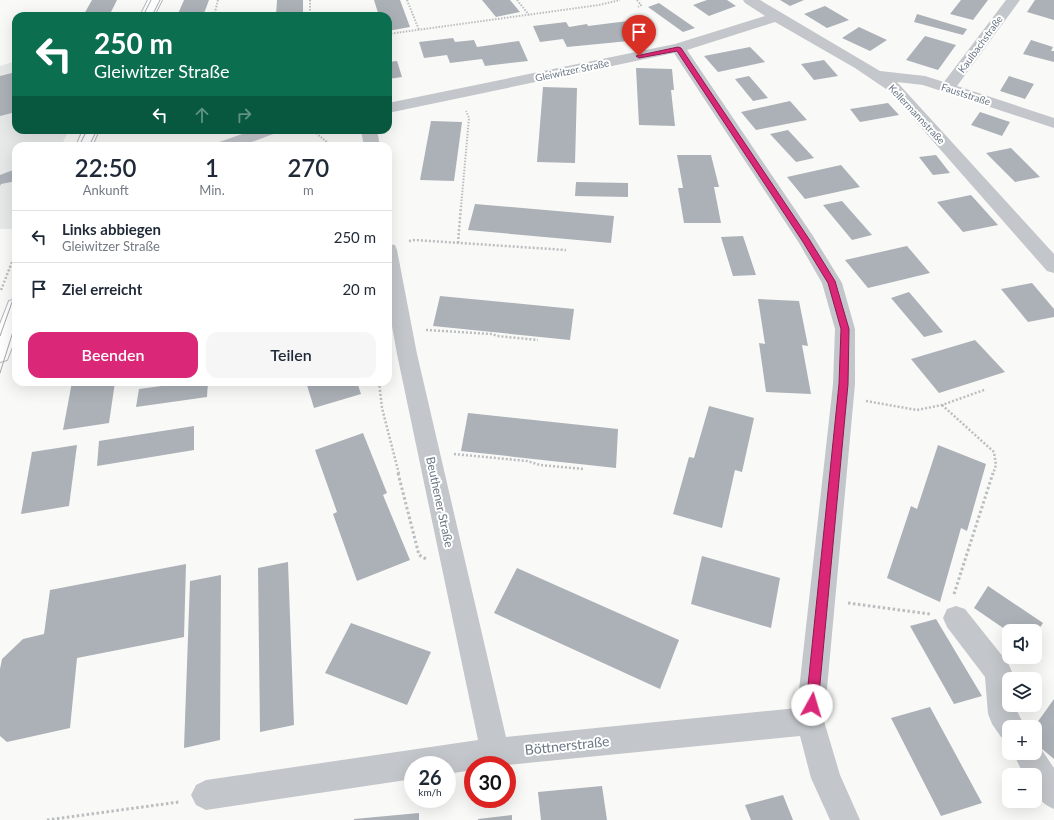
<!DOCTYPE html>
<html lang="de">
<head>
<meta charset="utf-8">
<style>
	body { margin:0; font-family:Lato,sans-serif; background:#f6f6f7; color:#1f2937; height:100vh; display:flex; flex-direction:column; font-size:15px; white-space:nowrap }
	* { box-sizing:border-box; margin:0 }
	p { font-size:13px; color:#747a83 }
	.icon { flex:none; width:22px; height:22px; fill:none; stroke:currentColor; stroke-width:2; stroke-linecap:round; stroke-linejoin:round }
	.map { position:relative; flex:1; overflow:hidden }
	.drawer { position:absolute; left:12px; top:142px; width:380px; height:244px; display:flex; flex-direction:column; background:#fff; border-radius:12px; box-shadow:0 4px 16px #0002 }
	.drawer>* { flex:none }
	.hud { position:absolute; left:12px; top:12px; width:380px; height:122px; border-radius:12px; box-shadow:0 4px 16px #0002; background:#0b6e4f; color:#fff; overflow:hidden }
	.buttons { position:absolute; left:1002px; top:624px; display:grid; gap:8px }
	.buttons a { display:grid; place-items:center; width:40px; height:40px; border-radius:8px; background:#fff; box-shadow:0 4px 16px #0002; font-size:20px }
	.speed { position:absolute; left:404px; top:756px; display:flex; gap:8px; font-size:20px; font-weight:700; text-align:center }
	.speed>* { display:grid; place-content:center; width:52px; height:52px; border-radius:50%; background:#fff; box-shadow:0 4px 16px #0002; line-height:1 }
	.speed small { font-size:10px; font-weight:400 }
	.speed .limit { border:6px solid #d22; background:#fff; color:#111 }
	.pin { position:absolute; display:grid; place-items:center; width:34px; height:34px; color:#fff; margin:-41px -17px; border-radius:50% 50% 50% 0; rotate:-45deg; box-shadow:0 0 4px #0007 }
	.pin .icon { rotate:45deg }
	.me { position:absolute; width:44px; margin:-22px; rotate:6deg; stroke-linejoin:round; filter:drop-shadow(0 0 3px #0008) }
	.turn { display:flex; align-items:center; gap:14px; height:84px; padding:0 16px; font-size:18px }
	.turn .icon { width:52px; height:52px; stroke-width:2.5 }
	.turn b { display:block; font-size:28px; line-height:34px }
	.lanes { display:flex; align-items:center; height:38px; padding:0 16px; background:#0003; justify-content:center; gap:20px; direction:ltr }
	.lanes .off { opacity:.35 }
	.eta { display:flex; justify-content:space-evenly; align-items:center; height:68px; text-align:center }
	.eta b { font-size:24px; font-weight:600; line-height:28px }
	.cta { display:flex; gap:8px; margin-top:auto; padding:8px 16px }
	.cta a { flex:1; height:46px; border-radius:12px; background:#db2777; color:#fff; font-size:16px; font-weight:600; line-height:46px; text-align:center }
	.cta a+a { background:#f6f6f7; color:#1f2937 }
	ul { padding:0; list-style:none }
	li { display:flex; align-items:center; gap:12px; height:52px; padding:0 16px; border-top:1px solid #e0e1e3 }
	li div { flex:1 }
	li b { display:block; font-size:15px }
	li em { font-style:normal }
	.map>svg:first-child { display:block }
	.built { fill:#e7e8e8 }
	.building { fill:#abb1b7 }
	.lines { fill:none; stroke-linecap:round; stroke-linejoin:round }
	.major-casing { stroke:#b4b8bd; stroke-width:2 }
	.path-far2 { stroke:#bbbec0; stroke-width:2; stroke-dasharray:1.5 1.5; stroke-linecap:butt }
	.path-far1 { stroke:#bbbec0; stroke-width:2.5; stroke-dasharray:2 2; stroke-linecap:butt }
	.path { stroke:#bbbec0; stroke-width:3; stroke-dasharray:2.5 2.5; stroke-linecap:butt }
	.minor { fill:#c3c6ca; fill-rule:evenodd }
	.major { fill:#fff; fill-rule:evenodd }
	.tram { stroke:#a3a8ae; stroke-width:1 }
	.route { fill:#db2777; stroke:#8e194d }
	.labels { text-anchor:middle; dominant-baseline:central; stroke-width:4; stroke-linejoin:round; paint-order:stroke }
	.far-street-label { font-size:10px; fill:#6b7886; stroke:#fff }
	.street-label { font-size:12px; fill:#6b7886; stroke:#fff }
	.near-street-label { font-size:14px; fill:#6b7886; stroke:#fff }
</style>
</head>
<body>
<div class="map">
<svg width="1054" height="820" viewBox="0 0 1054 820">
	<rect width="100%" height="100%" fill="#f9f9f7"/>
	<path class="built" d="M 16,61 L 16,130 L 69,130 L 61,146 L 16,146 L 16,229 L 0,229 L 0,66 Z"/>
	<g class="building">
		<path d="M 92,0 L 117,0 L 109,16 L 83,16 Z"/>
		<path d="M 184,0 L 209,0 L 203,16 L 177,16 Z"/>
		<path d="M 277,0 L 303,0 L 303,16 L 276,16 Z"/>
		<path d="M 374,0 L 400,0 L 410,27 L 388,31 L 388,16 L 379,16 Z"/>
		<path d="M 482,0 L 510,0 L 520,12 L 496,17 Z"/>
		<path d="M 707,0 L 727,0 L 736,6 L 709,16 L 693,5 Z"/>
		<path d="M 780,0 L 804,0 L 790,6 Z"/>
		<path d="M 961,0 L 988,0 L 973,20 L 950,14 Z"/>
		<path d="M 1035,0 L 1054,0 L 1054,20 L 1027,12 Z"/>
		<path d="M 659,3 L 695,28 L 683,32 L 648,7 Z"/>
		<path d="M 825,6 L 849,20 L 827,28 L 804,14 Z"/>
		<path d="M 917,14 L 967,29 L 963,35 L 914,22 Z"/>
		<path d="M 628,21 L 639,40 L 567,47 L 563,39 L 540,42 L 533,26 L 566,22 L 569,27 L 587,24 L 588,26 Z"/>
		<path d="M 859,27 L 887,40 L 870,51 L 842,38 Z"/>
		<path d="M 925,36 L 956,45 L 938,70 L 906,60 Z"/>
		<path d="M 453,38 L 455,42 L 474,40 L 477,47 L 519,41 L 528,61 L 485,66 L 482,59 L 450,63 L 447,55 L 424,58 L 419,42 Z"/>
		<path d="M 1031,40 L 1053,47 L 1051,51 L 1054,51 L 1054,62 L 1023,54 Z"/>
		<path d="M 750,47 L 765,62 L 718,72 L 704,56 Z"/>
		<path d="M 824,60 L 838,76 L 814,80 L 801,64 Z"/>
		<path d="M 397,61 L 402,77 L 388,79 L 388,62 Z"/>
		<path d="M 636,68 L 672,69 L 674,90 L 671,90 L 675,126 L 639,125 Z"/>
		<path d="M 16,72 L 16,112 L 0,116 L 0,76 Z"/>
		<path d="M 749,76 L 768,98 L 753,101 L 735,79 Z"/>
		<path d="M 1009,76 L 1034,84 L 1025,99 L 1000,91 Z"/>
		<path d="M 543,87 L 577,88 L 575,163 L 537,162 Z"/>
		<path d="M 790,101 L 807,120 L 756,130 L 741,112 Z"/>
		<path d="M 888,103 L 899,115 L 860,122 L 850,109 Z"/>
		<path d="M 980,112 L 1010,122 L 1002,136 L 971,125 Z"/>
		<path d="M 431,121 L 462,122 L 454,181 L 420,180 Z"/>
		<path d="M 788,130 L 814,158 L 796,162 L 770,134 Z"/>
		<path d="M 1011,148 L 1040,177 L 1015,182 L 986,153 Z"/>
		<path d="M 677,155 L 711,155 L 719,187 L 714,187 L 721,223 L 684,223 L 678,188 L 683,188 Z"/>
		<path d="M 936,155 L 950,173 L 933,175 L 919,157 Z"/>
		<path d="M 841,165 L 860,187 L 805,199 L 787,177 Z"/>
		<path d="M 16,169 L 16,181 L 1,184 L 0,186 L 0,175 Z"/>
		<path d="M 576,182 L 628,183 L 628,197 L 575,196 Z"/>
		<path d="M 971,195 L 998,225 L 963,232 L 937,202 Z"/>
		<path d="M 842,201 L 872,235 L 852,240 L 823,205 Z"/>
		<path d="M 475,204 L 614,216 L 611,243 L 468,230 Z"/>
		<path d="M 743,236 L 756,275 L 733,276 L 721,237 Z"/>
		<path d="M 907,246 L 930,273 L 868,288 L 845,260 Z"/>
		<path d="M 1032,283 L 1054,309 L 1054,317 L 1028,322 L 1001,289 Z"/>
		<path d="M 909,292 L 943,332 L 924,337 L 891,298 Z"/>
		<path d="M 440,296 L 574,309 L 570,340 L 433,326 Z"/>
		<path d="M 758,299 L 799,301 L 808,346 L 802,345 L 811,394 L 766,392 L 759,343 L 765,344 Z"/>
		<path d="M 975,340 L 1005,372 L 939,393 L 911,359 Z"/>
		<path d="M 72,382 L 115,382 L 109,423 L 63,430 Z"/>
		<path d="M 191,382 L 208,382 L 207,397 L 136,407 L 139,389 Z"/>
		<path d="M 306,382 L 357,382 L 361,394 L 314,408 Z"/>
		<path d="M 709,406 L 754,418 L 742,472 L 735,470 L 722,528 L 673,514 L 689,457 L 694,458 Z"/>
		<path d="M 468,413 L 618,429 L 616,468 L 461,451 Z"/>
		<path d="M 194,426 L 194,450 L 97,466 L 99,441 Z"/>
		<path d="M 363,433 L 387,493 L 383,495 L 410,560 L 357,581 L 333,514 L 337,512 L 315,450 Z"/>
		<path d="M 77,445 L 69,506 L 21,514 L 32,452 Z"/>
		<path d="M 938,445 L 986,464 L 967,531 L 961,528 L 940,602 L 887,578 L 911,506 L 917,509 Z"/>
		<path d="M 702,556 L 780,578 L 771,628 L 691,604 Z"/>
		<path d="M 288,562 L 294,725 L 260,732 L 258,568 Z"/>
		<path d="M 186,564 L 184,637 L 77,658 L 70,728 L 7,742 L 0,736 L 0,669 L 2,659 L 23,639 L 44,634 L 50,590 Z"/>
		<path d="M 517,568 L 679,640 L 660,689 L 494,613 Z"/>
		<path d="M 221,575 L 220,740 L 184,748 L 190,581 Z"/>
		<path d="M 988,586 L 1043,623 L 1035,635 L 1035,631 L 1009,631 L 1009,632 L 974,608 Z"/>
		<path d="M 936,619 L 982,696 L 954,704 L 910,626 Z"/>
		<path d="M 351,623 L 431,652 L 407,705 L 325,673 Z"/>
		<path d="M 1054,699 L 1054,759 L 1035,743 L 1034,727 Z"/>
		<path d="M 930,707 L 982,803 L 941,816 L 891,718 Z"/>
		<path d="M 602,786 L 607,820 L 541,820 L 538,792 Z"/>
		<path d="M 783,795 L 793,820 L 751,820 L 745,805 Z"/>
		<path d="M 419,813 L 419,820 L 354,820 L 354,819 Z"/>
		<path d="M 512,815 L 512,820 L 478,820 L 478,819 Z"/>
	</g>
	<g class="lines">
		<g class="major-casing">
			<g id="major">
				<path d="M 148,0 L 162,0 L 154,16 L 140,16 Z"/>
				<path d="M 83,130 L 99,130 L 92,146 L 76,146 Z"/>
				<path d="M 16,299 L 16,337 L 7,360 L 0,362 L 0,324 L 9,301 Z"/>
			</g>
		</g>
		<g class="path-far2">
			<path d="M 310,0 L 310,16"/>
			<path d="M 407,0 L 419,30"/>
			<path d="M 517,0 L 529,15"/>
			<path d="M 637,0 L 641,5 L 638,7"/>
			<path d="M 214,16 L 218,0"/>
			<path d="M 388,34 L 599,5 L 620,0"/>
			<path d="M 316,130 L 317,134 L 332,146"/>
			<path d="M 461,207 L 469,118 L 466,111"/>
		</g>
		<g class="path-far1">
			<path d="M 409,241 L 415,240 L 566,250"/>
			<path d="M 458,243 L 461,206"/>
			<path d="M 1,290 L 16,252"/>
			<path d="M 426,330 L 492,334 L 497,336 L 538,340"/>
			<path d="M 379,382 L 382,408 L 399,474"/>
			<path d="M 866,401 L 917,410 L 942,405 L 984,390"/>
			<path d="M 942,405 L 994,452 L 996,465 L 993,474"/>
			<path d="M 454,454 L 527,461 L 540,465 L 584,469"/>
		</g>
		<g class="path">
			<path d="M 398,473 L 419,555 L 426,559"/>
			<path d="M 954,594 L 993,473"/>
			<path d="M 848,603 L 930,614"/>
			<path d="M 47,820 L 179,802"/>
		</g>
		<g class="minor">
			<path d="M 743,0 L 760,0 L 880,71 L 925,76 L 944,82 L 1006,0 L 1020,0 L 957,86 L 1054,118 L 1054,128 L 923,85 L 897,82 L 1054,254 L 1054,273 L 1047,271 L 889,91 L 855,68 L 775,22 L 687,50 L 813,236 L 839,278 L 842,283 L 855,329 L 855,384 L 824,721 L 840,775 L 860,820 L 830,820 L 811,778 L 800,736 L 507,765 L 473,765 L 473,770 L 447,774 L 447,765 L 413,765 L 413,779 L 206,810 L 196,805 L 191,795 L 196,785 L 206,780 L 478,740 L 397,354 L 388,304 L 388,244 L 395,245 L 397,250 L 417,354 L 506,737 L 797,708 L 833,384 L 835,329 L 822,283 L 799,243 L 674,53 L 388,113 L 388,103 L 675,44 L 765,16 L 745,3 Z"/>
			<path d="M 254,130 L 278,130 L 276,133 L 241,146 L 217,146 L 219,142 Z"/>
			<path d="M 361,130 L 377,130 L 380,146 L 364,146 Z"/>
			<path d="M 956,606 L 965,609 L 1008,663 L 1012,672 L 1012,679 L 1009,679 L 1009,705 L 1015,705 L 1016,709 L 1025,727 L 1009,727 L 1009,740 L 1001,737 L 992,724 L 988,714 L 985,677 L 947,627 L 943,618 L 947,609 Z"/>
			<path d="M 1035,742 L 1037,743 L 1054,768 L 1054,809 C 1036,801 1035,793 1035,775 L 1024,775 L 1013,753 L 1035,753 Z"/>
		</g>
		<use href="#major" class="major"/>
		<g class="tram">
			<path d="M 143,16 L 151,0"/>
			<path d="M 152,16 L 160,0"/>
			<path d="M 79,146 L 87,130"/>
			<path d="M 89,146 L 97,130"/>
			<path d="M 0,336 L 16,291"/>
			<path d="M 0,373 L 16,322"/>
		</g>
	</g>
	<path class="route" d="M 678,47 L 681,48 L 809,239 L 835,281 L 849,329 L 848,384 L 818,705 L 816,709 L 812,711 L 808,709 L 806,705 L 839,384 L 841,329 L 828,283 L 803,242 L 677,51 L 639,58 L 636,56 Z"/>
	<g class="labels">
		<g class="far-street-label">
			<text transform="translate(980 44) rotate(-54)">Kaulbachstraße</text>
			<text transform="translate(572 70) rotate(-12)">Gleiwitzer Straße</text>
			<text transform="translate(966 94) rotate(18)">Fauststraße</text>
			<text transform="translate(917 114) rotate(47)">Kellermannstraße</text>
		</g>
		<g class="street-label">
			<text transform="translate(440 502) rotate(78)">Beuthener Straße</text>
		</g>
		<g class="near-street-label">
			<text transform="translate(567 745) rotate(-6)">Böttnerstraße</text>
		</g>
	</g>
</svg>
<div class="buttons">
<a><svg class="icon" aria-label="sound" viewBox="0 0 24 24"><path d="M4 9h4l5-4v14l-5-4H4zM17 9q2 3 0 6"/></svg></a>
<a><svg class="icon" aria-label="layers" viewBox="0 0 24 24"><path d="M12 4l9 5-9 5-9-5zM3 14l9 5 9-5"/></svg></a>
<a>+</a>
<a>−</a>
</div>
<div class="speed"><div>26<small>km/h</small></div><div class="limit">30</div></div>
<div class="pin" style="left:639px;top:56px;background:#d93025"><svg class="icon" aria-label="arrive" viewBox="0 0 24 24"><path d="M6 21V4h12l-3 4 3 4H6"/></svg></div>
<svg class="me" style="left:812px;top:705px" viewBox="-20 -20 40 40"><circle r="19" fill="#fff"/><path d="M0-13L10 11 0 6-10 11z" fill="#db2777"/></svg>
<div class="hud">
<div class="turn"><svg class="icon" aria-label="left" viewBox="0 0 24 24"><path d="M17 20v-9H6M10 6l-5 5 5 5"/></svg><div><b>250 m</b>Gleiwitzer Straße</div></div>
<div class="lanes"><svg class="icon" aria-label="left" viewBox="0 0 24 24"><path d="M17 20v-9H6M10 6l-5 5 5 5"/></svg><svg class="icon off" aria-label="ahead" viewBox="0 0 24 24"><path d="M12 20V5M6 11l6-6 6 6"/></svg><svg class="icon off" aria-label="right" viewBox="0 0 24 24"><path d="M7 20v-9h11M14 6l5 5-5 5"/></svg></div>
</div>
<section class="drawer">
<div class="eta">
<div><b>22:50</b><p>Ankunft</p></div>
<div><b>1</b><p>Min.</p></div>
<div><b>270</b><p>m</p></div>
</div>
<ul>
<li><svg class="icon" aria-label="left" viewBox="0 0 24 24"><path d="M17 20v-9H6M10 6l-5 5 5 5"/></svg><div><b>Links abbiegen</b><p>Gleiwitzer Straße</p></div><em>250 m</em></li>
<li><svg class="icon" aria-label="arrive" viewBox="0 0 24 24"><path d="M6 21V4h12l-3 4 3 4H6"/></svg><div><b>Ziel erreicht</b></div><em>20 m</em></li>
</ul>
<div class="cta"><a>Beenden</a><a>Teilen</a></div>
</section>
</div>
</body>
</html>
